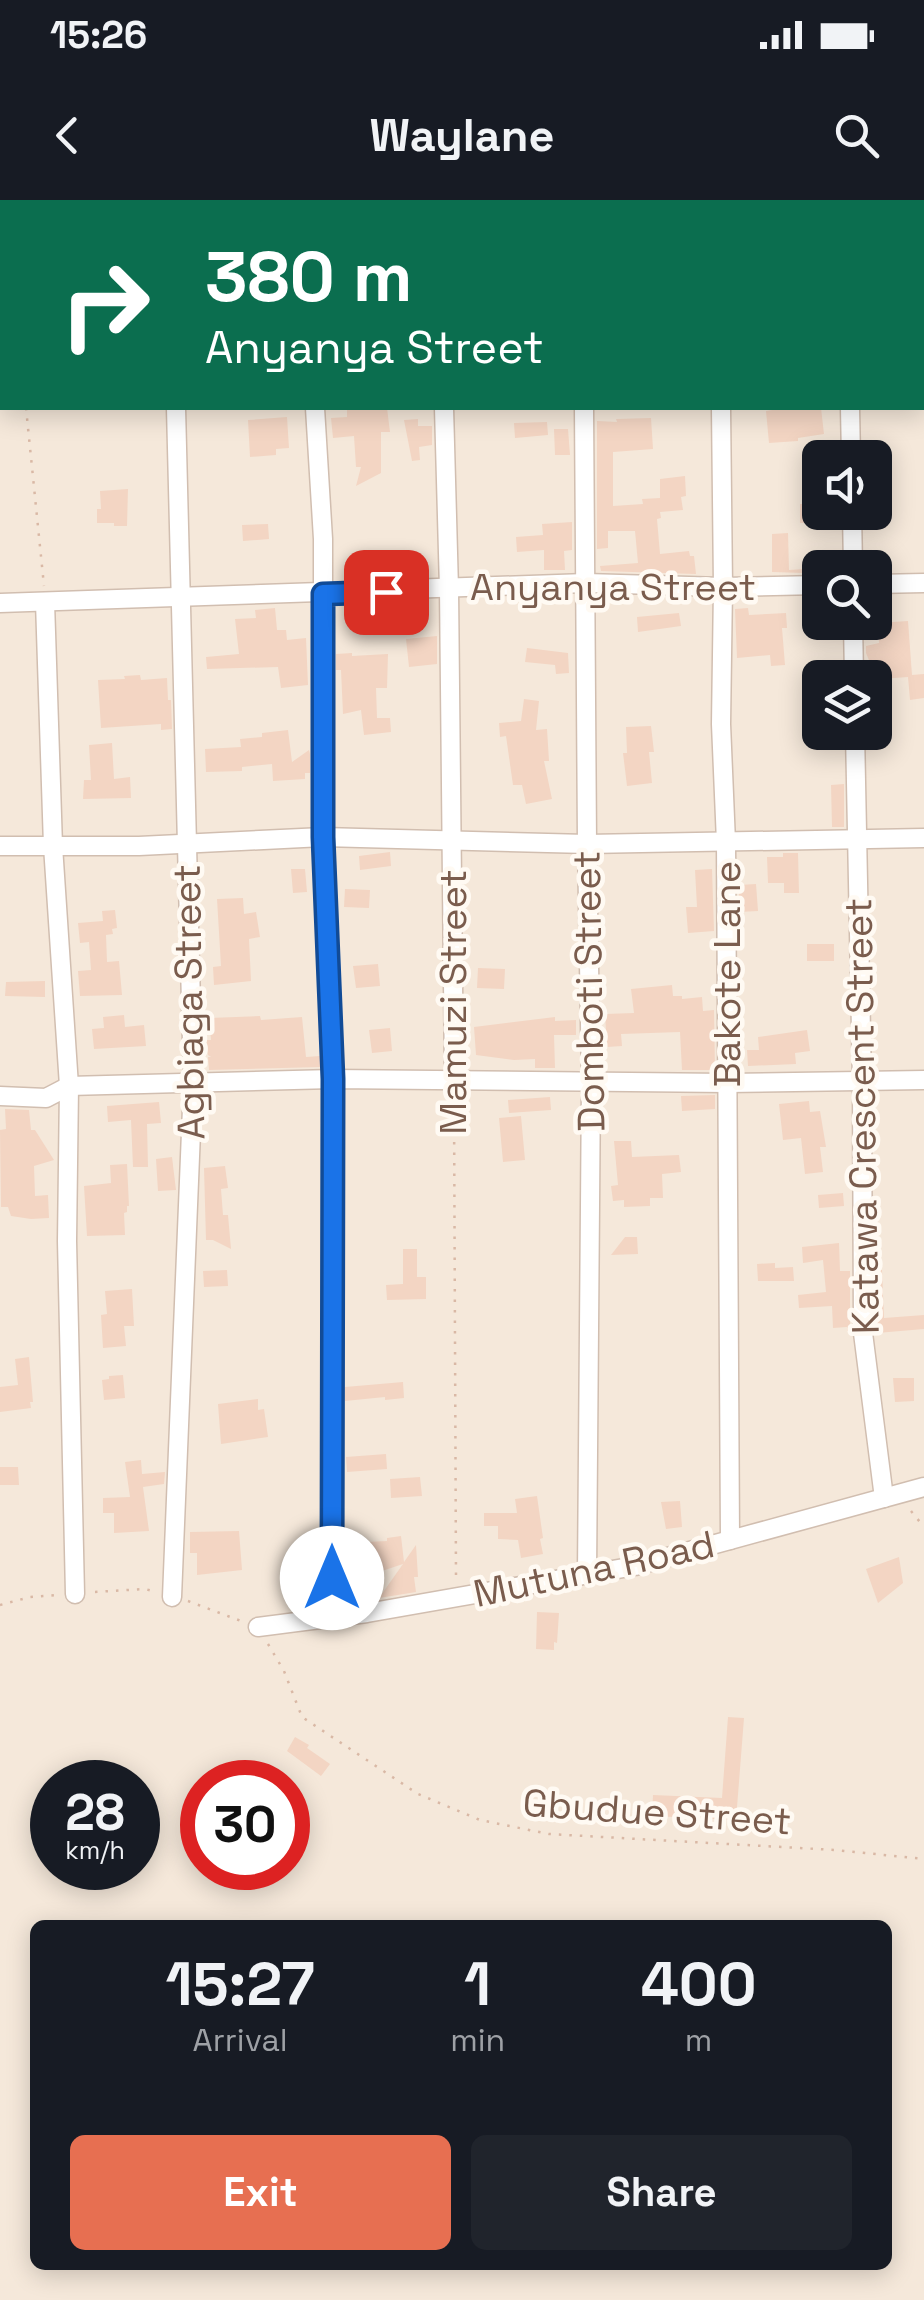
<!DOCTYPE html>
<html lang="en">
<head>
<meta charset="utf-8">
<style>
	body { margin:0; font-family:"Space Grotesk",sans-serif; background:#20242c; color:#f1f3f6; height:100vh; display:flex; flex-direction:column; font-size:38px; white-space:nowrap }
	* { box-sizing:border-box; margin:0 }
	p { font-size:32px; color:#9ea1a6 }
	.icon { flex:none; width:55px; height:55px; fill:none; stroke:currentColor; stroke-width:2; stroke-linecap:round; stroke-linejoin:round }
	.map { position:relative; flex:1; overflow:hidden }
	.panel { position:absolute; left:30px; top:1720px; width:862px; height:350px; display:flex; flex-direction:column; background:#171b24; border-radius:15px; box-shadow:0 5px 25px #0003 }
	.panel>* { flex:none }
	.banner { position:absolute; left:0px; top:0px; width:925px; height:210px; box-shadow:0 5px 25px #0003; background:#0b6e4f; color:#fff; overflow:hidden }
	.tools { position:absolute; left:802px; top:240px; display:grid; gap:20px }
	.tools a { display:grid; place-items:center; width:90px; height:90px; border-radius:15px; background:#171b24; box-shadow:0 5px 25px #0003; font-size:50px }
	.speed { position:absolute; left:30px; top:1560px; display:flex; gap:20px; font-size:50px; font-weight:700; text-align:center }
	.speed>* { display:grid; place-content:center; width:130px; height:130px; border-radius:50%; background:#171b24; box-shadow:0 5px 25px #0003; line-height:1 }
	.speed small { font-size:25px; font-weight:400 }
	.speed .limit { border:15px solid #d22; background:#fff; color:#111 }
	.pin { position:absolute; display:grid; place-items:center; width:85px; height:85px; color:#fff; margin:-42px; border-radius:20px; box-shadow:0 5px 15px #0006 }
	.me { position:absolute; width:110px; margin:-55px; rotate:0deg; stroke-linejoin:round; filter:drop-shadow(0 0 8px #0008) }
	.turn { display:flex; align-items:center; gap:35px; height:210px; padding:0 40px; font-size:45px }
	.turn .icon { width:130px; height:130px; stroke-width:2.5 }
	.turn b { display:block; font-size:70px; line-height:85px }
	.eta { display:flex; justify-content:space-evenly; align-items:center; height:170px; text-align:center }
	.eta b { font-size:60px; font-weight:700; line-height:70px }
	.cta { display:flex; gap:20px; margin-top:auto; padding:20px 40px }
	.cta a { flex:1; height:115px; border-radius:15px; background:#e76f51; color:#fff; font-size:40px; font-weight:700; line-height:115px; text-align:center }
	.cta a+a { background:#20242c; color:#f1f3f6 }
	.status { display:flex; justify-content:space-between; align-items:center; height:70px; padding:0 50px; background:#171b24; direction:ltr }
	.status svg { height:28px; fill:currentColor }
	header { display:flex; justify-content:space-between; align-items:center; height:130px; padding:0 40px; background:#171b24; font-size:45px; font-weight:700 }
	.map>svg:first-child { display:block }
	.residential { fill:#f5e8da; fill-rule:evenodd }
	.building { fill:#f3d5c3 }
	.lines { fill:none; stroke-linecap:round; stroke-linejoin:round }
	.street-casing { stroke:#d1beb0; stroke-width:21 }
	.path { stroke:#d9b8a5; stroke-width:2.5; stroke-dasharray:2.5 8; stroke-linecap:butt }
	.street { stroke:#fff; stroke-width:18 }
	.route-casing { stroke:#114b97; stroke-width:25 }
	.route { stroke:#1a73e8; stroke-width:18 }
	.labels { text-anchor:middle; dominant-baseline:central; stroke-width:9; stroke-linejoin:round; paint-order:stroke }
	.street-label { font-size:38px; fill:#7a5c4d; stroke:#fffaf3 }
</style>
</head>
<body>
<div class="status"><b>15:26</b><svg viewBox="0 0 49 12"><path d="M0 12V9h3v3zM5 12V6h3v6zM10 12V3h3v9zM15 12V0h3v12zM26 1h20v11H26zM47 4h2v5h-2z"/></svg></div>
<header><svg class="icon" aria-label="back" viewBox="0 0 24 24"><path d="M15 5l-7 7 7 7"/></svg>Waylane<svg class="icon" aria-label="search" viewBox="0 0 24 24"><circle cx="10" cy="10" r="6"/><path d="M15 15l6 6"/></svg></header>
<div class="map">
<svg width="924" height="2100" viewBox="0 0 924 2100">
	<rect width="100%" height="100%" fill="#fdf6ec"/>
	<path class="residential" d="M 0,0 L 924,0 L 924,2100 L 0,2100 ZM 2,2 L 922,2 L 922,208 L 2,208 ZM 820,258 L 875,258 L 875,312 L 820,312 ZM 820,368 L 875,368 L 875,422 L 820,422 ZM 820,478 L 875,478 L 875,532 L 820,532 ZM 52,1582 L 138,1582 L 138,1668 L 52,1668 ZM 202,1582 L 288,1582 L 288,1668 L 202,1668 ZM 35,1725 L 888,1725 L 888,2065 L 35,2065 Z"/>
	<g class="building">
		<path d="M 347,208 L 387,208 L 390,232 L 381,232 L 381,273 L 356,286 L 361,267 L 356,267 L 354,236 L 333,238 L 331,218 L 347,217 Z"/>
		<path d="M 784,208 L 821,208 L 824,234 L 798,238 L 798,241 L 769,243 L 766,211 Z"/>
		<path d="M 287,217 L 289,248 L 276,249 L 276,255 L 250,257 L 248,220 Z"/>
		<path d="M 651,218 L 653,249 L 613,252 L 613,306 L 643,304 L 642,299 L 660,298 L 660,279 L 685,276 L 686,296 L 681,297 L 683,310 L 660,312 L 661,318 L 657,319 L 660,354 L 689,351 L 690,356 L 694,356 L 696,374 L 601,371 L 600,366 L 638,363 L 635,331 L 608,331 L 608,348 L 597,349 L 597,221 L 617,222 L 616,219 Z"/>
		<path d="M 418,219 L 418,226 L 432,226 L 432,245 L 419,247 L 420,260 L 412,261 L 404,220 Z"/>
		<path d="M 547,222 L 548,235 L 515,238 L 514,223 Z"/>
		<path d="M 554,229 L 568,229 L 570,255 L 555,255 Z"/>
		<path d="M 805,277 L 820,277 L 820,323 L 800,323 L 800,304 L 807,304 Z"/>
		<path d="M 128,289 L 127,326 L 114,326 L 114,323 L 97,323 L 97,309 L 101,309 L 100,291 Z"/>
		<path d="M 572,322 L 572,350 L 564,351 L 565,370 L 544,370 L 544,350 L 517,352 L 516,337 L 543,335 L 542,324 Z"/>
		<path d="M 268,324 L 269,339 L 243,341 L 242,325 Z"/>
		<path d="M 788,333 L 789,370 L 804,369 L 804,373 L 772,372 L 772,334 Z"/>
		<path d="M 275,408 L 277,430 L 286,430 L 287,440 L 306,438 L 308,485 L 281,488 L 278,467 L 207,469 L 206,457 L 239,454 L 235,419 L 256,418 L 255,410 Z"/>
		<path d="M 748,408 L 749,415 L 786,413 L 787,428 L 782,428 L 785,465 L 771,466 L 770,455 L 737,458 L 735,409 Z"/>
		<path d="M 679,413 L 681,426 L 638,432 L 637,417 Z"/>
		<path d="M 908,421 L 912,475 L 924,474 L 924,498 L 910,500 L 908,477 L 879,479 L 879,472 L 874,472 L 866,453 L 866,446 L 879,443 L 878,423 Z"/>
		<path d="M 437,436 L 437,464 L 409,467 L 406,439 Z"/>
		<path d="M 527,448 L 568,453 L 569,473 L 556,474 L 555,465 L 525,462 Z"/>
		<path d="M 352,453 L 352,456 L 388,454 L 387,488 L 376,488 L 377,518 L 390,518 L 391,532 L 364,535 L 361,510 L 343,514 L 341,470 L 336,470 L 336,454 Z"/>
		<path d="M 140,475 L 141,480 L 167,478 L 168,500 L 171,500 L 172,529 L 161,530 L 161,524 L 101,528 L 98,480 L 125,479 L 124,476 Z"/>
		<path d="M 524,499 L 539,501 L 536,530 L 547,529 L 549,561 L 544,561 L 552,599 L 526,604 L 522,585 L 513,585 L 506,536 L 500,537 L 499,523 L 521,521 Z"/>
		<path d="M 651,526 L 654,552 L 649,552 L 652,583 L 627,586 L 623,553 L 627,553 L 626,527 Z"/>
		<path d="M 288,530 L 292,562 L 309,550 L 310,554 L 310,573 L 305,573 L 305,579 L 273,581 L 272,564 L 242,567 L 242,571 L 206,572 L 205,549 L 241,547 L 240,539 L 262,537 L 262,533 Z"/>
		<path d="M 112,543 L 114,579 L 130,577 L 131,598 L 83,599 L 84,580 L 91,580 L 89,545 Z"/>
		<path d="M 844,584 L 844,627 L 832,627 L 831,585 Z"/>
		<path d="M 390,652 L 391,666 L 360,670 L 359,656 Z"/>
		<path d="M 783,653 L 798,653 L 799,693 L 784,693 L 784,683 L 768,683 L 767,657 L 783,657 Z"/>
		<path d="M 291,669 L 305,669 L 307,692 L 293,693 Z"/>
		<path d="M 712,669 L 714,731 L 688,733 L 686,707 L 697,707 L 695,670 Z"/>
		<path d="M 756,684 L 758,711 L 739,712 L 739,685 Z"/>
		<path d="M 345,689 L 370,690 L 369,708 L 344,707 Z"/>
		<path d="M 243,698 L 244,714 L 256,712 L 260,737 L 249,739 L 251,781 L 214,785 L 213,767 L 221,766 L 217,699 Z"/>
		<path d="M 115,710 L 117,728 L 112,729 L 113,734 L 106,735 L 107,762 L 119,761 L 122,795 L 80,796 L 78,771 L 91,770 L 89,742 L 80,743 L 78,723 L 103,721 L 102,711 Z"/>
		<rect x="807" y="744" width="27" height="17"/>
		<path d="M 378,764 L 380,786 L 356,788 L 353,766 Z"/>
		<path d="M 478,768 L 505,769 L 504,789 L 477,788 Z"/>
		<path d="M 45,781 L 45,797 L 5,796 L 6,782 Z"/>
		<path d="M 672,785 L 673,796 L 682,796 L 682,799 L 702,797 L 703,811 L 714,810 L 715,870 L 682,870 L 680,832 L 621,834 L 622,846 L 607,847 L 605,814 L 634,813 L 631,789 Z"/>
		<path d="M 124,815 L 125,827 L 144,825 L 146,846 L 94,849 L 92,829 L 104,828 L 103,817 Z"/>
		<path d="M 260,816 L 261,820 L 302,817 L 306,857 L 320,856 L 320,867 L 209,870 L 208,857 L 211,857 L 208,855 L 206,840 L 211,840 L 209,818 Z"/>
		<path d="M 555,817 L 555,821 L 576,820 L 576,835 L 554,835 L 555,868 L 535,868 L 535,859 L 514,860 L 476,855 L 474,827 Z"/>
		<path d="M 390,828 L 392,851 L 372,853 L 369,830 Z"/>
		<path d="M 807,830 L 810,851 L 795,853 L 796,864 L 748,866 L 747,850 L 759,850 L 758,837 Z"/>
		<path d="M 715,895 L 715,909 L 682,911 L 681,896 Z"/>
		<path d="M 550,897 L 551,910 L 509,913 L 508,900 Z"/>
		<path d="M 809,901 L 810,912 L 820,911 L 826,947 L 820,947 L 823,972 L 805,974 L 801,938 L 783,940 L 779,904 Z"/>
		<path d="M 159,902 L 161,923 L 147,924 L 148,967 L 133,967 L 131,920 L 108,922 L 107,906 Z"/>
		<path d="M 5,909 L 29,910 L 31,930 L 35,930 L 54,960 L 34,966 L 35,996 L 48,995 L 49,1018 L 31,1019 L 11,1016 L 8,1007 L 1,1007 L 0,930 L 6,929 Z"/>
		<path d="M 521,916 L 525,960 L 503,962 L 499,918 Z"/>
		<path d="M 614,941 L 631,941 L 632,957 L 679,955 L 681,972 L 662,974 L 663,998 L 650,998 L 650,1006 L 624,1007 L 624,1000 L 613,1001 L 611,986 L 618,985 Z"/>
		<path d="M 172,957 L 176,990 L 158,991 L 156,959 Z"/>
		<path d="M 127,964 L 129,1006 L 127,1006 L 127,1012 L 124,1013 L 125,1035 L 87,1036 L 84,986 L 111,983 L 110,965 Z"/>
		<path d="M 225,966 L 228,988 L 221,989 L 223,1015 L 228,1015 L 231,1049 L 213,1040 L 206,1040 L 204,968 Z"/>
		<path d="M 843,993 L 844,1006 L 819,1008 L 818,995 Z"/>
		<path d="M 625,1037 L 637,1037 L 638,1054 L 611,1055 Z"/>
		<path d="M 839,1043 L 840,1071 L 850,1071 L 850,1131 L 847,1131 L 847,1127 L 833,1128 L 832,1106 L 799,1108 L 798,1095 L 826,1092 L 823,1060 L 803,1063 L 802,1047 Z"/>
		<path d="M 403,1049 L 417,1049 L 417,1077 L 426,1077 L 426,1099 L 387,1100 L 386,1085 L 403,1084 Z"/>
		<path d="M 775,1063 L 775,1068 L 793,1067 L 794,1081 L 758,1081 L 757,1064 Z"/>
		<path d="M 227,1070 L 228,1086 L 204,1087 L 203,1071 Z"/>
		<path d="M 875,1070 L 882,1070 L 884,1118 L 924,1115 L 924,1129 L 877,1133 Z"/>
		<path d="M 132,1089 L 134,1126 L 124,1126 L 126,1146 L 103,1148 L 101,1115 L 107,1114 L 105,1091 Z"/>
		<path d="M 29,1157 L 33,1202 L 30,1202 L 31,1208 L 0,1212 L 0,1187 L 18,1185 L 15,1159 Z"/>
		<path d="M 123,1175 L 125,1198 L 104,1200 L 102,1180 L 109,1179 L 109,1176 Z"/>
		<path d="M 893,1178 L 914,1178 L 914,1201 L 895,1202 Z"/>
		<path d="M 403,1182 L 404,1198 L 385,1200 L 385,1197 L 345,1201 L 345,1187 Z"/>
		<path d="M 258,1199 L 258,1210 L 264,1209 L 268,1237 L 221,1244 L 218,1204 Z"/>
		<path d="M 386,1254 L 387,1269 L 347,1272 L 346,1257 Z"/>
		<path d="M 141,1260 L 142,1274 L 165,1272 L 164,1284 L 143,1287 L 149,1331 L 114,1333 L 114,1313 L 103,1313 L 103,1298 L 130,1297 L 125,1262 Z"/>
		<path d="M 0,1267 L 18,1267 L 19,1285 L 0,1285 Z"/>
		<path d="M 420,1277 L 422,1296 L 391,1298 L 390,1279 Z"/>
		<path d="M 537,1296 L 543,1338 L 540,1339 L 543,1354 L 521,1358 L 518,1340 L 498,1339 L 498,1326 L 484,1326 L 484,1313 L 517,1313 L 515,1299 Z"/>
		<path d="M 680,1301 L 682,1327 L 666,1329 L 661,1302 Z"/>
		<path d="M 239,1331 L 242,1370 L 197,1375 L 197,1353 L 190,1353 L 190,1332 Z"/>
		<path d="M 401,1336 L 404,1362 L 416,1345 L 418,1377 L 414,1377 L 416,1392 L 379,1398 L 403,1364 L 376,1373 L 367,1342 L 387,1341 L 387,1338 Z"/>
		<path d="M 899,1357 L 903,1383 L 878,1403 L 866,1369 Z"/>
		<path d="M 537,1412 L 559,1413 L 557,1443 L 554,1442 L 554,1450 L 536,1449 Z"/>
		<path d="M 728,1517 L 744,1518 L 736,1620 L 652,1616 L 653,1595 L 722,1598 Z"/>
		<path d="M 295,1537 L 309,1545 L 307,1548 L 330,1564 L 321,1576 L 287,1551 Z"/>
	</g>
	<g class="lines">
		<g class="street-casing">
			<g id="street">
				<path d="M 172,0 L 172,2"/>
				<path d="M 308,0 L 308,2"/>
				<path d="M 435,0 L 435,2"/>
				<path d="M 578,0 L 578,2"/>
				<path d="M 716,0 L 716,2"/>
				<path d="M 843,0 L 843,2"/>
				<path d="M 922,137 L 924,137"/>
				<path d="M 0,154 L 2,154"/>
				<path d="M 315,208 L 323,339 L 323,637 L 333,879 L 332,1417"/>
				<path d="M 444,208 L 449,389 L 454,879"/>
				<path d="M 584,208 L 587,644 L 591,882 L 587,1375"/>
				<path d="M 721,208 L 723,387 L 721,524 L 726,642 L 730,1340"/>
				<path d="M 850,208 L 851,258"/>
				<path d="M 852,312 L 853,368"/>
				<path d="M 875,384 L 924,383"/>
				<path d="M 45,402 L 53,646 L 69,886 L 67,1041 L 75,1394"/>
				<path d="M 0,403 L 586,383 L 723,387 L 820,385"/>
				<path d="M 853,422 L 854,478"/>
				<path d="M 855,532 L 862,882 L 863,1133 L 884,1298"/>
				<path d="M 0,646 L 139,646 L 323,637 L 587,644 L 924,638"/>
				<path d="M 0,896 L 46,898 L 69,886 L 333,879 L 727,883 L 924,880"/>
				<path d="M 172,1397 L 193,883 L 176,208"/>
				<path d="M 258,1427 L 367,1413 L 635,1366 L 924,1287"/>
			</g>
		</g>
		<g class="path">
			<path d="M 49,2 L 50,0"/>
			<path d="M 26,208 L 44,386"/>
			<path d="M 454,900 L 456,1377"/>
			<path d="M 911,1311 L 924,1327"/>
			<path d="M 95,1392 L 145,1389 L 156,1392"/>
			<path d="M 188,1401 L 241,1421"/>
			<path d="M 0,1405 L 30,1397 L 57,1395"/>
			<path d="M 268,1444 L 284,1471 L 302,1517 L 418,1594 L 480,1620 L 549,1634 L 835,1650 L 924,1659"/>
		</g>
		<use href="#street" class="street"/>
	</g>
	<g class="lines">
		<g class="route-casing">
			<path id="route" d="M 332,1378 L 333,879 L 323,637 L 323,394 L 386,392"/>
		</g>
		<use href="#route" class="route"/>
	</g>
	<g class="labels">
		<g class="street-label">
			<text x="613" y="387">Anyanya Street</text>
			<text transform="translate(727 774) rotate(-90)">Bakote Lane</text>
			<text transform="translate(589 791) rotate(-91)">Domboti Street</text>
			<text transform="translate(189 802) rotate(-91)">Agbiaga Street</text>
			<text transform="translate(453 802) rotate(-90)">Mamuzi Street</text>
			<text transform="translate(862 916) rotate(-91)">Katawa Crescent Street</text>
			<text transform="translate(594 1369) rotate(-12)">Mutuna Road</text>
			<text transform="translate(657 1612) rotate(4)">Gbudue Street</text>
		</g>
	</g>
</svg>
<div class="tools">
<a><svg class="icon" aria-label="sound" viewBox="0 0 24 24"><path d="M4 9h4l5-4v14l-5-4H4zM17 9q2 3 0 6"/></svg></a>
<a><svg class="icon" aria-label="search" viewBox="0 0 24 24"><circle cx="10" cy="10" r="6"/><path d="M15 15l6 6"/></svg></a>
<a><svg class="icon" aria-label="layers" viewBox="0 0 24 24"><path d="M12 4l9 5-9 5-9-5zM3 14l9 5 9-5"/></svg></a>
</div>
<div class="speed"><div>28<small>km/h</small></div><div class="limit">30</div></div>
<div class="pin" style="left:386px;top:392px;background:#d93025"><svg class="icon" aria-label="arrive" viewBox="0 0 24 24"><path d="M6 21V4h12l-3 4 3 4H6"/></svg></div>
<svg class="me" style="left:332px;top:1378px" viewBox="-20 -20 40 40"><circle r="19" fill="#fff"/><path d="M0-13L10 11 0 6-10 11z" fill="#1a73e8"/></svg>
<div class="banner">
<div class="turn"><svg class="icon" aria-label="right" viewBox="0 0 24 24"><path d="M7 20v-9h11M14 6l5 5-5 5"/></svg><div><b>380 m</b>Anyanya Street</div></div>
</div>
<section class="panel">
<div class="eta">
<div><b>15:27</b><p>Arrival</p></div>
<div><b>1</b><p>min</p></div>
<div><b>400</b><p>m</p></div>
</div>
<div class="cta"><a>Exit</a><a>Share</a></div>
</section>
</div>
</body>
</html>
